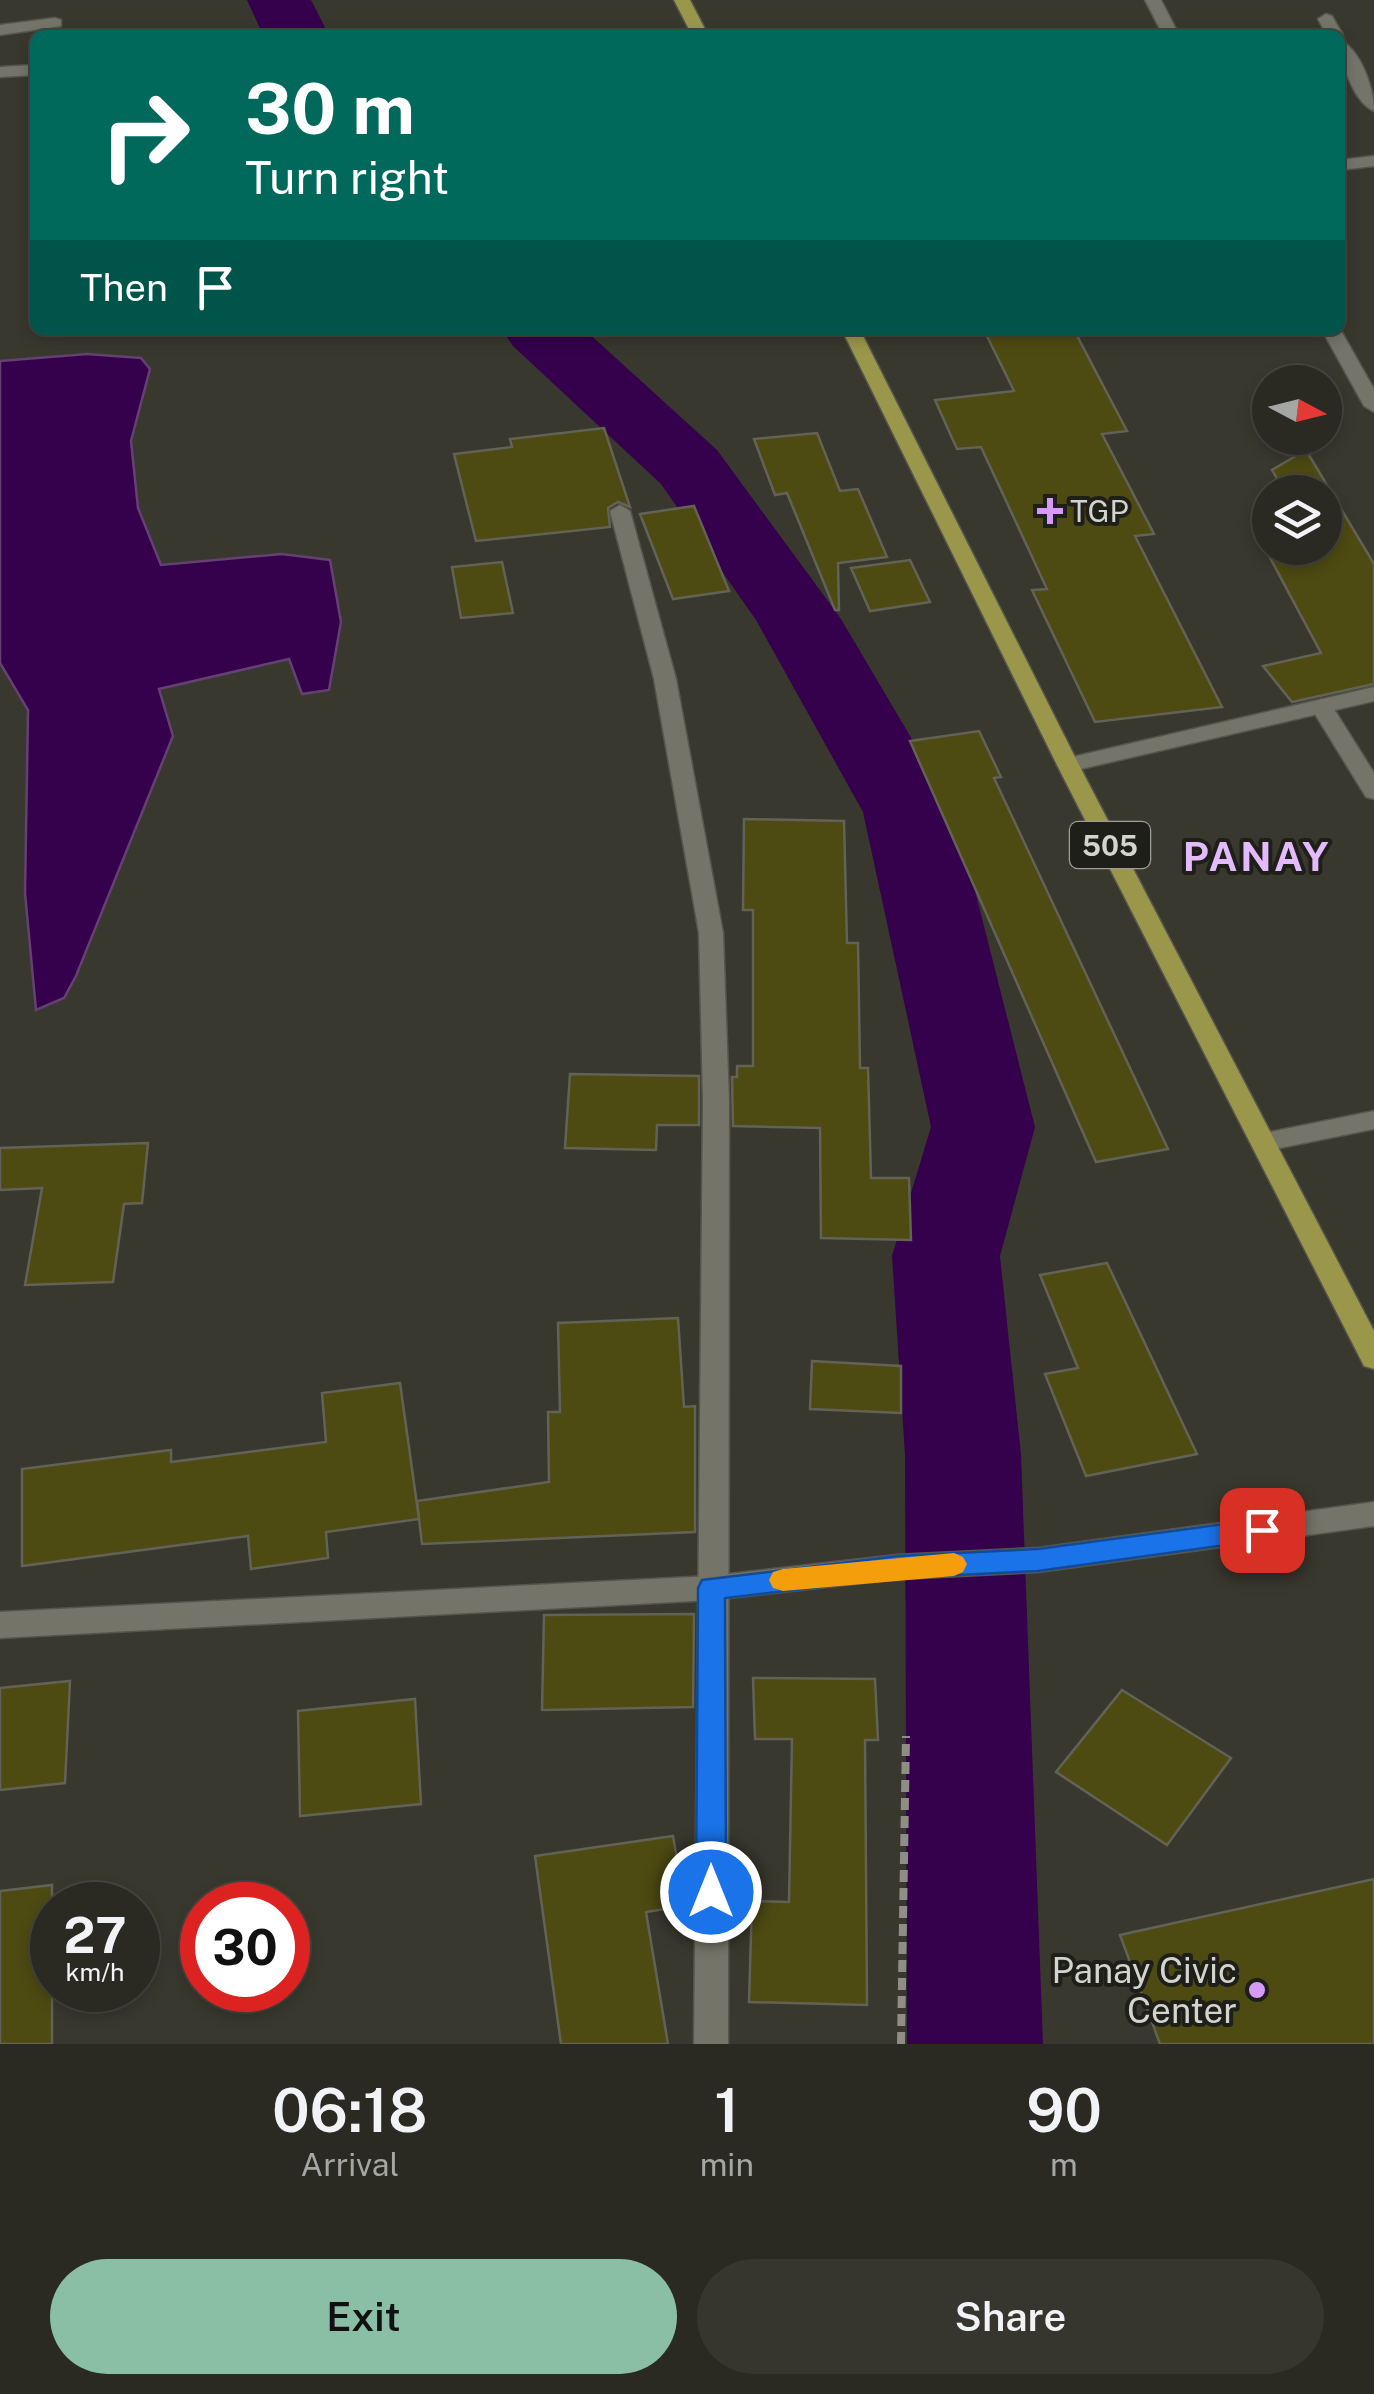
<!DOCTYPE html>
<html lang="en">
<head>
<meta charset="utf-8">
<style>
	body { margin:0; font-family:"Public Sans",sans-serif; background:#36362f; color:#f1f3f6; height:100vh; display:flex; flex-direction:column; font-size:38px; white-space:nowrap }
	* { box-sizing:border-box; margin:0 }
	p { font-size:32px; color:#a5a7a5 }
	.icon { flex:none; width:55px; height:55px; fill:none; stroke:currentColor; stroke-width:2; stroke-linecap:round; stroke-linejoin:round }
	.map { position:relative; height:2044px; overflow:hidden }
	.sheet { display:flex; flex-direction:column; background:#2a2a22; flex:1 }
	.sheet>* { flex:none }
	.hud { position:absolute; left:30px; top:30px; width:1315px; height:305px; border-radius:15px; box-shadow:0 5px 15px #0003,0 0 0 2px #464640; background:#00695c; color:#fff; overflow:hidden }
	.needle { width:65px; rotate:97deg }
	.controls { position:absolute; left:1252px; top:365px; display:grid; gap:20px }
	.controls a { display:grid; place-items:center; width:90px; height:90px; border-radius:50%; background:#2a2a22; box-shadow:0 5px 15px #0003,0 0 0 2px #464640; font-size:50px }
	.speed { position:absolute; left:30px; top:1882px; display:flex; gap:20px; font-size:50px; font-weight:700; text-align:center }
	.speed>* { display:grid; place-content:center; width:130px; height:130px; border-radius:50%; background:#2a2a22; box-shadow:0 5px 15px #0003,0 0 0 2px #464640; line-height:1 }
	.speed small { font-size:25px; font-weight:400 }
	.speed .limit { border:15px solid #d22; background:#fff; color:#111 }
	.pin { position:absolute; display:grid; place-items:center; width:85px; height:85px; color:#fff; margin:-42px; border-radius:20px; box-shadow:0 5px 15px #0006 }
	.me { position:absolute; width:110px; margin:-55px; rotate:0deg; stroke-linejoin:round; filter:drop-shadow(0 0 8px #0008) }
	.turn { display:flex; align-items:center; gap:35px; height:210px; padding:0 50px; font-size:45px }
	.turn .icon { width:130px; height:130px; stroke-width:2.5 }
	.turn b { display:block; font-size:70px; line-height:85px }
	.then { display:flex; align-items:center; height:95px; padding:0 50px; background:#0003; gap:20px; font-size:38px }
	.eta { display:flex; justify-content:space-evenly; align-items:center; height:170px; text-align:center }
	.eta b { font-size:60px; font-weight:600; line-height:70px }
	.cta { display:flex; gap:20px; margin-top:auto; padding:20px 50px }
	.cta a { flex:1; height:115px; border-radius:60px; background:#8abfa5; color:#111; font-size:40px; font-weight:600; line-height:115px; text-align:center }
	.cta a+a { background:#36362f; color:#f1f3f6 }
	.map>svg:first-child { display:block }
	.water { fill:#35014c; stroke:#654073; stroke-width:2.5 }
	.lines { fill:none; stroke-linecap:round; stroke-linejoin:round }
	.river { fill:#35014c; fill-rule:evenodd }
	.building { fill:#4d4a12; stroke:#626257; stroke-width:2.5 }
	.service-casing { stroke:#55554d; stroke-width:3 }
	.minor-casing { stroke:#55554d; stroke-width:3 }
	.tertiary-casing { stroke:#55554d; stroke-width:3 }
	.primary-casing { stroke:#55554d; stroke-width:3 }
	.path { stroke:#8e8e86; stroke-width:8; stroke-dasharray:12 6; stroke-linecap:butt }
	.service { fill:#747468; fill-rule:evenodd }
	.minor { fill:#747468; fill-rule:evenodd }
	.tertiary { fill:#747468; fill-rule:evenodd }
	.primary { fill:#9a974b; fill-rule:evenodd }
	.route { fill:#1a73e8; stroke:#114b97; stroke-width:2.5 }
	.slow { fill:#f59e0b }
	.poi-dot { fill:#d69bfa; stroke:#1f1f1a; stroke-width:4 }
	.labels { text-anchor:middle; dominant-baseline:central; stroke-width:8; stroke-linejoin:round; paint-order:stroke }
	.shield { fill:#1f1f1a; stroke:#9e9e98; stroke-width:2.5 }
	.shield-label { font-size:28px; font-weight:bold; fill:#d4d4ce }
	.poi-label { font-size:30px; fill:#d4d4ce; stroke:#1f1f1a; text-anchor:start }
	.near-poi-label { font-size:35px; fill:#d4d4ce; stroke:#1f1f1a; text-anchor:end }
	.district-label { font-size:40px; font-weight:bold; letter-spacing:2.5px; fill:#e3bbfd; stroke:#1f1f1a }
</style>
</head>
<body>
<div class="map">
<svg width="1374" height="2044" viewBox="0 0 1374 2044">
	<rect width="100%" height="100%" fill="#38382e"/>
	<path class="water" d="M 87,354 L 141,358 L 150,369 L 131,441 L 138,508 L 161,565 L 282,554 L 330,560 L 341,622 L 329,690 L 302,694 L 289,659 L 159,689 L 173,736 L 76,976 L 64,998 L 36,1010 L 25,893 L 28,710 L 0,663 L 0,361 Z"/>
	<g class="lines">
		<g class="river">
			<path d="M 247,0 L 311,0 L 329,35 L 263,35 Z"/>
			<path d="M 502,330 L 585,330 L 717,450 L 841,619 L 955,812 L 1035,1127 L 1000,1256 L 1021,1455 L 1043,2044 L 907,2044 L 905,1455 L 892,1256 L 931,1127 L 863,812 L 756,620 L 661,484 L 513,346 Z"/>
		</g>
	</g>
	<g class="building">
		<path d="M 984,330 L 1074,330 L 1127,431 L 1102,434 L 1154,534 L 1135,536 L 1222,707 L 1095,722 L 1032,590 L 1047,589 L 981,447 L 957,449 L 935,400 L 1014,391 Z"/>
		<path d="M 604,428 L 630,507 L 618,502 L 608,508 L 610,527 L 476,541 L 454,454 L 512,447 L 510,439 Z"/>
		<path d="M 817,433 L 840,491 L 858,489 L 887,557 L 838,563 L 839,610 L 835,610 L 787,493 L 775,495 L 754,439 Z"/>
		<path d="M 1306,450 L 1374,564 L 1374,684 L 1292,702 L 1263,666 L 1321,653 L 1268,554 L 1325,548 L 1325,492 L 1285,492 L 1272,470 Z"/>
		<path d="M 694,506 L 729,591 L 673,599 L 640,514 Z"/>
		<path d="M 910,560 L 930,602 L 870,611 L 851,568 Z"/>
		<path d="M 502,562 L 513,613 L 461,618 L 452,567 Z"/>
		<path d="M 979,731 L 1001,777 L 994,778 L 1168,1149 L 1096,1162 L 910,741 Z"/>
		<path d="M 744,819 L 844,821 L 847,943 L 858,943 L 860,1068 L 868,1068 L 871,1178 L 909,1178 L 911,1240 L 821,1238 L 820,1128 L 733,1126 L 732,1077 L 737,1077 L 737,1066 L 753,1066 L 753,910 L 743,910 Z"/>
		<path d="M 570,1074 L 699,1076 L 699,1125 L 657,1125 L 656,1150 L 565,1148 Z"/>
		<path d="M 148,1143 L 142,1203 L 124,1204 L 113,1282 L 25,1285 L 42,1188 L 0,1190 L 0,1148 Z"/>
		<path d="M 1107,1263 L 1197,1454 L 1086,1476 L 1045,1374 L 1078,1368 L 1040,1275 Z"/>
		<path d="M 678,1318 L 684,1407 L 695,1406 L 695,1532 L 422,1544 L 417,1501 L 549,1482 L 548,1412 L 560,1412 L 558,1323 Z"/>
		<path d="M 812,1361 L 901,1366 L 901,1413 L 810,1409 Z"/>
		<path d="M 400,1383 L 419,1519 L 326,1532 L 328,1558 L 251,1569 L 248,1536 L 22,1566 L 22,1469 L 171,1450 L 171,1462 L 326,1442 L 322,1393 Z"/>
		<path d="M 694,1614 L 693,1707 L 542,1710 L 544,1615 Z"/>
		<path d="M 753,1678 L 875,1679 L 878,1740 L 865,1740 L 867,2005 L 749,2002 L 752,1901 L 789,1902 L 792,1739 L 755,1739 Z"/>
		<path d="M 70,1681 L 65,1783 L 0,1790 L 0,1688 Z"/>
		<path d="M 1122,1690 L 1231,1758 L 1167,1845 L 1056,1772 Z"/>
		<path d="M 415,1699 L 421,1804 L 300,1816 L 298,1711 Z"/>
		<path d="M 673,1836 L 685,1906 L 646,1912 L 668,2044 L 561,2044 L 535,1856 Z"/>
		<path d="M 1374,1879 L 1374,2044 L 1160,2044 L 1120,1935 Z"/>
		<path d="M 52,1885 L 52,2044 L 0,2044 L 0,1891 Z"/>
	</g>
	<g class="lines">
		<g class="service-casing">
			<g id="service">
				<path d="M 1326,14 L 1332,16 L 1343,35 L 1341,38 L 1340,35 L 1327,35 L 1318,19 Z"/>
				<path d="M 55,18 L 61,20 L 61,26 L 0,35 L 0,25 Z"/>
				<path d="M 1340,40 C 1361,50 1374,89 1374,111 C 1353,102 1340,61 1340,40 Z"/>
				<path d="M 1321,699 L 1329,701 L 1374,773 L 1374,799 L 1366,797 L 1310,706 Z"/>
				<path d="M 1374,1111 L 1374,1129 L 1265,1151 L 1256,1149 L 1252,1142 L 1256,1135 L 1265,1133 Z"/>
			</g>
		</g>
		<g class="minor-casing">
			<g id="minor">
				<path d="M 1145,0 L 1161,0 L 1179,35 L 1163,35 Z"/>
				<path d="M 35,65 L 35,75 L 0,77 L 0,67 Z"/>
				<path d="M 1374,156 L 1374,166 L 1340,170 L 1340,160 Z"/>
				<path d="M 1340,329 L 1374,389 L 1374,412 L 1364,406 L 1322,330 Z"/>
				<path d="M 620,505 L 630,511 L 676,679 L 723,933 L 729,1101 L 728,2044 L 694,2044 L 703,1101 L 699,933 L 654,679 L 610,511 Z"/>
				<path d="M 1374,687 L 1374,701 L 1068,772 L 1057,765 L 1068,758 Z"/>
			</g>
		</g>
		<g class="tertiary-casing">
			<path id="tertiary" d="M 1374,1502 L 1374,1526 L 1038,1572 L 897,1579 L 712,1600 L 0,1638 L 0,1612 L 712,1576 L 897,1555 L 1038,1548 Z"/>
		</g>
		<g class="primary-casing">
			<g id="primary">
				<path d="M 674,0 L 690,0 L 708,35 L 692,35 Z"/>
				<path d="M 842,330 L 860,330 L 1079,765 L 1374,1331 L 1374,1369 L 1364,1366 L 1360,1358 L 1057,765 Z"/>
			</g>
		</g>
		<path class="path" d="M 901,2044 L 906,1736"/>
		<use href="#service" class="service"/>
		<use href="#minor" class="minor"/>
		<use href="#tertiary" class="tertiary"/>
		<use href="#primary" class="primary"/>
	</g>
	<path class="route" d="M 1262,1519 L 1271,1522 L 1275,1530 L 1271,1537 L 1262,1540 L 1038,1571 L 898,1578 L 725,1598 L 726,1892 L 721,1902 L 711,1905 L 701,1902 L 696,1892 L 698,1588 L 702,1580 L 898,1556 L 1038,1549 Z"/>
	<path class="slow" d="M 954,1553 L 963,1557 L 967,1564 L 963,1572 L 954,1576 L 783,1591 L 773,1588 L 769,1580 L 773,1572 L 783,1569 Z"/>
	<g class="poi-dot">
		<path d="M1045 496h10v10h10v10h-10v10h-10v-10h-10v-10h10z"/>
		<circle cx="1257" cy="1990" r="10"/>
	</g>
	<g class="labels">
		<rect class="shield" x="1070" y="822" width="80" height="46" rx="8"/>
		<g class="shield-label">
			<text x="1110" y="845">505</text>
		</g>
		<g class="poi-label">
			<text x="1070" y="511">TGP</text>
		</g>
		<g class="near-poi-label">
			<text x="1237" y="1970">Panay Civic<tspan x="1237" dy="40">Center</tspan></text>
		</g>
		<g class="district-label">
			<text x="1257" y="856">PANAY</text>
		</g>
	</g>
</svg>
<div class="controls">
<a><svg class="needle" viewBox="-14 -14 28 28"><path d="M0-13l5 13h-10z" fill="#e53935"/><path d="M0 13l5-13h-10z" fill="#a5a7a5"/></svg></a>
<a><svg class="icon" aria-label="layers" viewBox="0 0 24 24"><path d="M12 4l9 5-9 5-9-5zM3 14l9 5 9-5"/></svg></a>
</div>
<div class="speed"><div>27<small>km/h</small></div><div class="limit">30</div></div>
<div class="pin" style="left:1262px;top:1530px;background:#d93025"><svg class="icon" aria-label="arrive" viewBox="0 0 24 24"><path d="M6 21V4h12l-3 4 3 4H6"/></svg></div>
<svg class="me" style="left:711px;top:1892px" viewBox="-20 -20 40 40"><circle r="17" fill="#1a73e8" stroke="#fff" stroke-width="3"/><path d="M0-11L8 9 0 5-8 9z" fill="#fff"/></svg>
<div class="hud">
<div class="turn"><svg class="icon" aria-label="right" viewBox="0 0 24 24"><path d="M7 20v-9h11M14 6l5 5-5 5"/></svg><div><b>30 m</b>Turn right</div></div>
<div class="then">Then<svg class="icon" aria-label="arrive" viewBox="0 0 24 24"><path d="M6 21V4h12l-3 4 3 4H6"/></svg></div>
</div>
</div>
<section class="sheet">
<div class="eta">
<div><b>06:18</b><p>Arrival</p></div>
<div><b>1</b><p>min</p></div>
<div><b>90</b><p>m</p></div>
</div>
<div class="cta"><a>Exit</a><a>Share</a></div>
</section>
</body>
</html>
